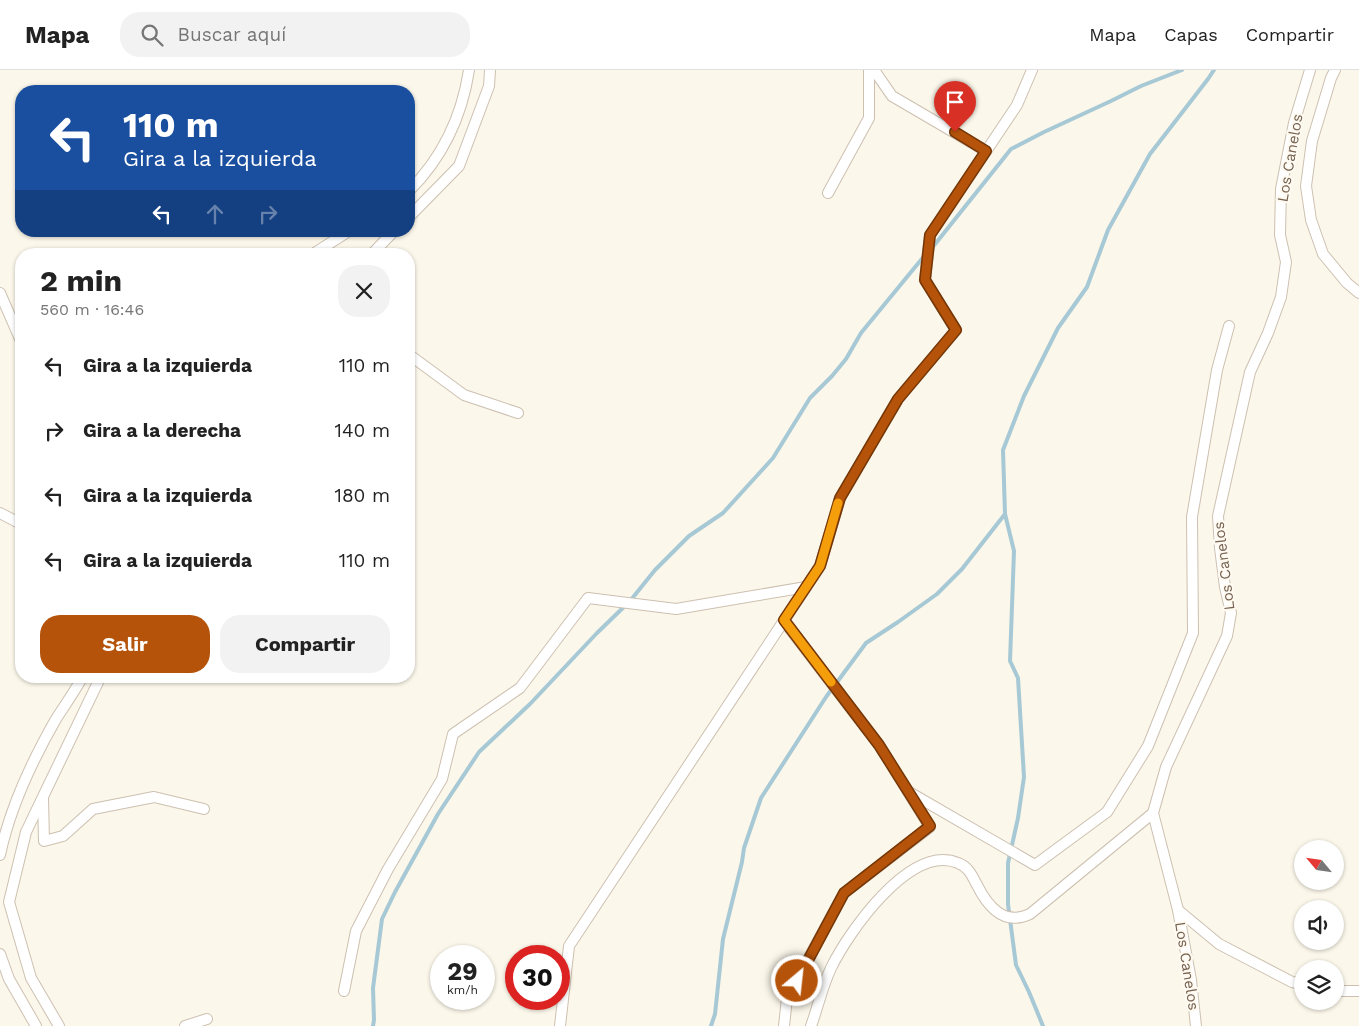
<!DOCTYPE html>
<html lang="es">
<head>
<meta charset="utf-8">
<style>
	body { margin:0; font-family:"Work Sans",sans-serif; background:#f2f2f2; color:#222; height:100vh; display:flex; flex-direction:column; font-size:19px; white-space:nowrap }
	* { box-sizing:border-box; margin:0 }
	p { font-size:16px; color:#767676 }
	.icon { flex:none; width:28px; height:28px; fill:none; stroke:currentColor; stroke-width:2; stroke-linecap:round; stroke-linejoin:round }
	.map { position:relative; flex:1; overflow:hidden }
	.panel { position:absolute; left:15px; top:178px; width:400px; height:435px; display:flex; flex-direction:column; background:#fff; border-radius:20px; box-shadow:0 1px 4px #0004 }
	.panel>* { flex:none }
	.guide { position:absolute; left:15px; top:15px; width:400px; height:152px; border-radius:20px; box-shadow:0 1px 4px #0004; background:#1a4fa0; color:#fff; overflow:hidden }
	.needle { width:32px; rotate:299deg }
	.fabs { position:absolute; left:1294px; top:770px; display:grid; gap:10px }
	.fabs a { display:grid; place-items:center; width:50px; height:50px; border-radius:50%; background:#fff; box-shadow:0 1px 4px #0004; font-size:25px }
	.speed { position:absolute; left:430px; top:875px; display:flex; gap:10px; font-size:25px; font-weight:700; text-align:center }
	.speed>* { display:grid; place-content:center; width:65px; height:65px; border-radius:50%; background:#fff; box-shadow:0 1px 4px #0004; line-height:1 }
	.speed small { font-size:12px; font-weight:400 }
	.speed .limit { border:8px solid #d22; background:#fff; color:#111 }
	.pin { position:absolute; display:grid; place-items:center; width:42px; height:42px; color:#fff; margin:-51px -21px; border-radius:50% 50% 50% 0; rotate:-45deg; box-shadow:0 0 5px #0007 }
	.pin .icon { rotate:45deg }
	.me { position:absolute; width:55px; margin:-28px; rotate:28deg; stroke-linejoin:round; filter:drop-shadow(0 0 4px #0008) }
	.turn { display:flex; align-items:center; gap:18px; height:105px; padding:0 25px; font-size:22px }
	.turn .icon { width:65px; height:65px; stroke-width:2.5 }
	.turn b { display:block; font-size:35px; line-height:42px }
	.lanes { display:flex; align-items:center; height:48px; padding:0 25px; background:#0003; justify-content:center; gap:25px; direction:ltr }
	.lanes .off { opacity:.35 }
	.round { display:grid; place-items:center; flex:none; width:52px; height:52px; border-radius:20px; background:#f2f2f2 }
	.summary { display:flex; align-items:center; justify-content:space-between; height:85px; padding:0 25px }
	h1 { font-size:30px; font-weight:700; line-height:38px }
	.cta { display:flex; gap:10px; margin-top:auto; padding:10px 25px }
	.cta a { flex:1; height:58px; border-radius:20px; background:#b45309; color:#fff; font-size:20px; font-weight:700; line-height:58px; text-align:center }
	.cta a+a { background:#f2f2f2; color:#222 }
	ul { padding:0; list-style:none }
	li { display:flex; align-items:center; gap:15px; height:65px; padding:0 25px }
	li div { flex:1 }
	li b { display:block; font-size:19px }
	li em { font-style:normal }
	header { display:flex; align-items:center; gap:30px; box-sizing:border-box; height:70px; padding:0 25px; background:#fff; border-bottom:1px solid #e0e0e0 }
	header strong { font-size:24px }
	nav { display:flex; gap:28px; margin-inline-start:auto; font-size:18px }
	.search { width:350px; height:45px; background:#f2f2f2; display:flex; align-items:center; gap:12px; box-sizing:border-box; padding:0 18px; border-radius:20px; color:#767676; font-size:19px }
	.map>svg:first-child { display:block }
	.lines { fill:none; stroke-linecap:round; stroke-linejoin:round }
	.stream { stroke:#a7c8d5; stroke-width:4 }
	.minor-casing { stroke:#cdc0b1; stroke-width:12 }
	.minor { stroke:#fff; stroke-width:10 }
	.route-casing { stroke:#753606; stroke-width:12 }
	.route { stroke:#b45309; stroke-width:9 }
	.slow { stroke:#f59e0b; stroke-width:9 }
	.labels { text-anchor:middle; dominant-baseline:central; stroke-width:4.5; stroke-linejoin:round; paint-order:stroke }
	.street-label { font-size:15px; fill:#75614f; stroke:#fefaf1 }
</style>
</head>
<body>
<header>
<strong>Mapa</strong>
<div class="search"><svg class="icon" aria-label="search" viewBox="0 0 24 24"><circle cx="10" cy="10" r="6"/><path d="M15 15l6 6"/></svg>Buscar aquí</div>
<nav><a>Mapa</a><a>Capas</a><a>Compartir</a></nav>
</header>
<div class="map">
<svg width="1359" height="956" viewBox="0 0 1359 956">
	<rect width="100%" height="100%" fill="#fbf7ea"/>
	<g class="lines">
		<g class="stream">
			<path d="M 932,178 L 1011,79 L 1044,62 L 1111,31 L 1141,16 L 1182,0"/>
			<path d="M 373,956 L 374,950 L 373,918 L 382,849 L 395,822 L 438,744 L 479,682 L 530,634 L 597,563 L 630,531 L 655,500 L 689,466 L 723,443 L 773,388 L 810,328 L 832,306 L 846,289 L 861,263 L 925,185"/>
			<path d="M 711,956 L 715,944 L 723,869 L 742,792 L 744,778 L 761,728 L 826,627 L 866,573 L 898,552 L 937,524 L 962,499 L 1005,444"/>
			<path d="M 1043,956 L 1029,922 L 1016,895 L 1008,834 L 1008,793 L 1018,748 L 1024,707 L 1018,608 L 1010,591 L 1014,481 L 1005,444 L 1003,380 L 1024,326 L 1058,258 L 1087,217 L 1108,160 L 1150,84 L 1208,9 L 1214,0"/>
		</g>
		<g class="minor-casing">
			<g id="minor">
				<path d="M 874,0 L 892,26 L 986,81"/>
				<path d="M 1335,0 L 1331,8 L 1312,71 L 1306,116 L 1311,150 L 1323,184 L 1347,213 L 1359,223"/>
				<path d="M 409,121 C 442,88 462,46 469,0"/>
				<path d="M 828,123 L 869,48 L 869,0"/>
				<path d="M 409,147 L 459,96 L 489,16 L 490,0"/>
				<path d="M 313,184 L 349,161"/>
				<path d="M 372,184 L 394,161"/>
				<path d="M 0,223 L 21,271"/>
				<path d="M 409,283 L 411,286 L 464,325 L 518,343"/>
				<path d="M 0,443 L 21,454"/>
				<path d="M 784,551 L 879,675 L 930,757 L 844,823 L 787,928 L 784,956"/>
				<path d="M 909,722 L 1035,795 L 1107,742 L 1148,676 L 1193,563 L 1192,447 L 1217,300 L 1229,256"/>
				<path d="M 43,728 L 44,771 L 63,766 L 93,739 L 154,727 L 204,739"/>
				<path d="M 0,785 C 10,737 32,691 56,649 C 65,635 75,621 83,606"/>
				<path d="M 1178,840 L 1219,874 L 1292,912 L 1302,914"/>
				<path d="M 0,884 L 9,909 L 36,956"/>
				<path d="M 344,921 L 356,861 L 388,799 L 442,709 L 453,664 L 520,618 L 588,528 L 676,539 L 806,517"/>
				<path d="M 1335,921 L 1359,921"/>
				<path d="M 59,956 L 31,908 L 9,832 L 26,762 L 101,606"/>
				<path d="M 185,956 L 207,949"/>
				<path d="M 560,956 L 569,876 L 820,496 L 840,428 L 898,329 L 956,260 L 925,210 L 930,165 L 1017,35 L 1032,0"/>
				<path d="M 811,956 C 818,937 822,917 831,898 C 848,863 910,773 958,793 C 969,797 972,806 977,815 C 988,837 1004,856 1030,844 L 1153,743"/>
				<path d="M 1196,956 L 1191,910 L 1178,840 L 1153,743 L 1166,697 L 1227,566 L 1231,543 L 1225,517 L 1220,478 L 1218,446 L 1250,302 L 1268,263 L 1281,227 L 1286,192 L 1280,165 L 1281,119 L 1294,53 L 1310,0"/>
			</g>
		</g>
		<use href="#minor" class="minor"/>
	</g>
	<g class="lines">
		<g class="route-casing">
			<path id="route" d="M 797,911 L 844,823 L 930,756 L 879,675 L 784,550 L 820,496 L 840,428 L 898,329 L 956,260 L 925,210 L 930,165 L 986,81 L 955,62"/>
		</g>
		<use href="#route" class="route"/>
		<path class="slow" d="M 831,612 L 784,550 L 820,496 L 838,433"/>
	</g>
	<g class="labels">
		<g class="street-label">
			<text transform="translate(1290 88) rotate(-80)">Los Canelos</text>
			<text transform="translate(1224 496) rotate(-97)">Los Canelos</text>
			<text transform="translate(1187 896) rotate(81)">Los Canelos</text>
		</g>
	</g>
</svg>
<div class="fabs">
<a><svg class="needle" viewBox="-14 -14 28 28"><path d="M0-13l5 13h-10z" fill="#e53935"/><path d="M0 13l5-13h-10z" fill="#767676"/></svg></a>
<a><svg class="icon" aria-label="sound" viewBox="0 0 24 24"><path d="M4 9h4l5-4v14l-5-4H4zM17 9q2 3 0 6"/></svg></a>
<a><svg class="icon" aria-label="layers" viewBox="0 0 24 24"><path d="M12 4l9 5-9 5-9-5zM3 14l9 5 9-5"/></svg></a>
</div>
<div class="speed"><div>29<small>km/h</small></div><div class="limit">30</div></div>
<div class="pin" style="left:955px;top:62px;background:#d93025"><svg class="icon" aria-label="arrive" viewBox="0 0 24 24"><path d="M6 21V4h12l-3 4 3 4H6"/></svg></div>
<svg class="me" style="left:797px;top:911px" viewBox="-20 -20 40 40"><circle r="17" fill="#b45309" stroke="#fff" stroke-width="3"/><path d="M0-11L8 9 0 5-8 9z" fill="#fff"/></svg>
<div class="guide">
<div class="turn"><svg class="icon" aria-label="left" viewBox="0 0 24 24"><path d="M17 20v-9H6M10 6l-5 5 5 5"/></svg><div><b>110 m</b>Gira a la izquierda</div></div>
<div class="lanes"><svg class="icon" aria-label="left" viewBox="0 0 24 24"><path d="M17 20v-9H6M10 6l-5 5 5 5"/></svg><svg class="icon off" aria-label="ahead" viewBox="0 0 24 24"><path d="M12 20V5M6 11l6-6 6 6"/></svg><svg class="icon off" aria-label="right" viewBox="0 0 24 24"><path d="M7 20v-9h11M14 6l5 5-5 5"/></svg></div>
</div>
<section class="panel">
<div class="summary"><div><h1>2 min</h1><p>560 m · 16:46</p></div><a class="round"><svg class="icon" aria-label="close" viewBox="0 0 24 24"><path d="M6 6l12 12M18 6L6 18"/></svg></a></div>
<ul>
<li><svg class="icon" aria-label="left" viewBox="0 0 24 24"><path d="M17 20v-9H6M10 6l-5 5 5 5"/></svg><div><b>Gira a la izquierda</b></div><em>110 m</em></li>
<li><svg class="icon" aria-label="right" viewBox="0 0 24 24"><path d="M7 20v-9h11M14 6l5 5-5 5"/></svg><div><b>Gira a la derecha</b></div><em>140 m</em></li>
<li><svg class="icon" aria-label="left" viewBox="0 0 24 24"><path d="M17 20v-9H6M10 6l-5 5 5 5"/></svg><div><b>Gira a la izquierda</b></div><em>180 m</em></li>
<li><svg class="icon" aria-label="left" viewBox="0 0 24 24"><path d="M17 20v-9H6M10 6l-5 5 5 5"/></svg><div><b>Gira a la izquierda</b></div><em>110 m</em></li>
</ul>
<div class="cta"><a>Salir</a><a>Compartir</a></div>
</section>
</div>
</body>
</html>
